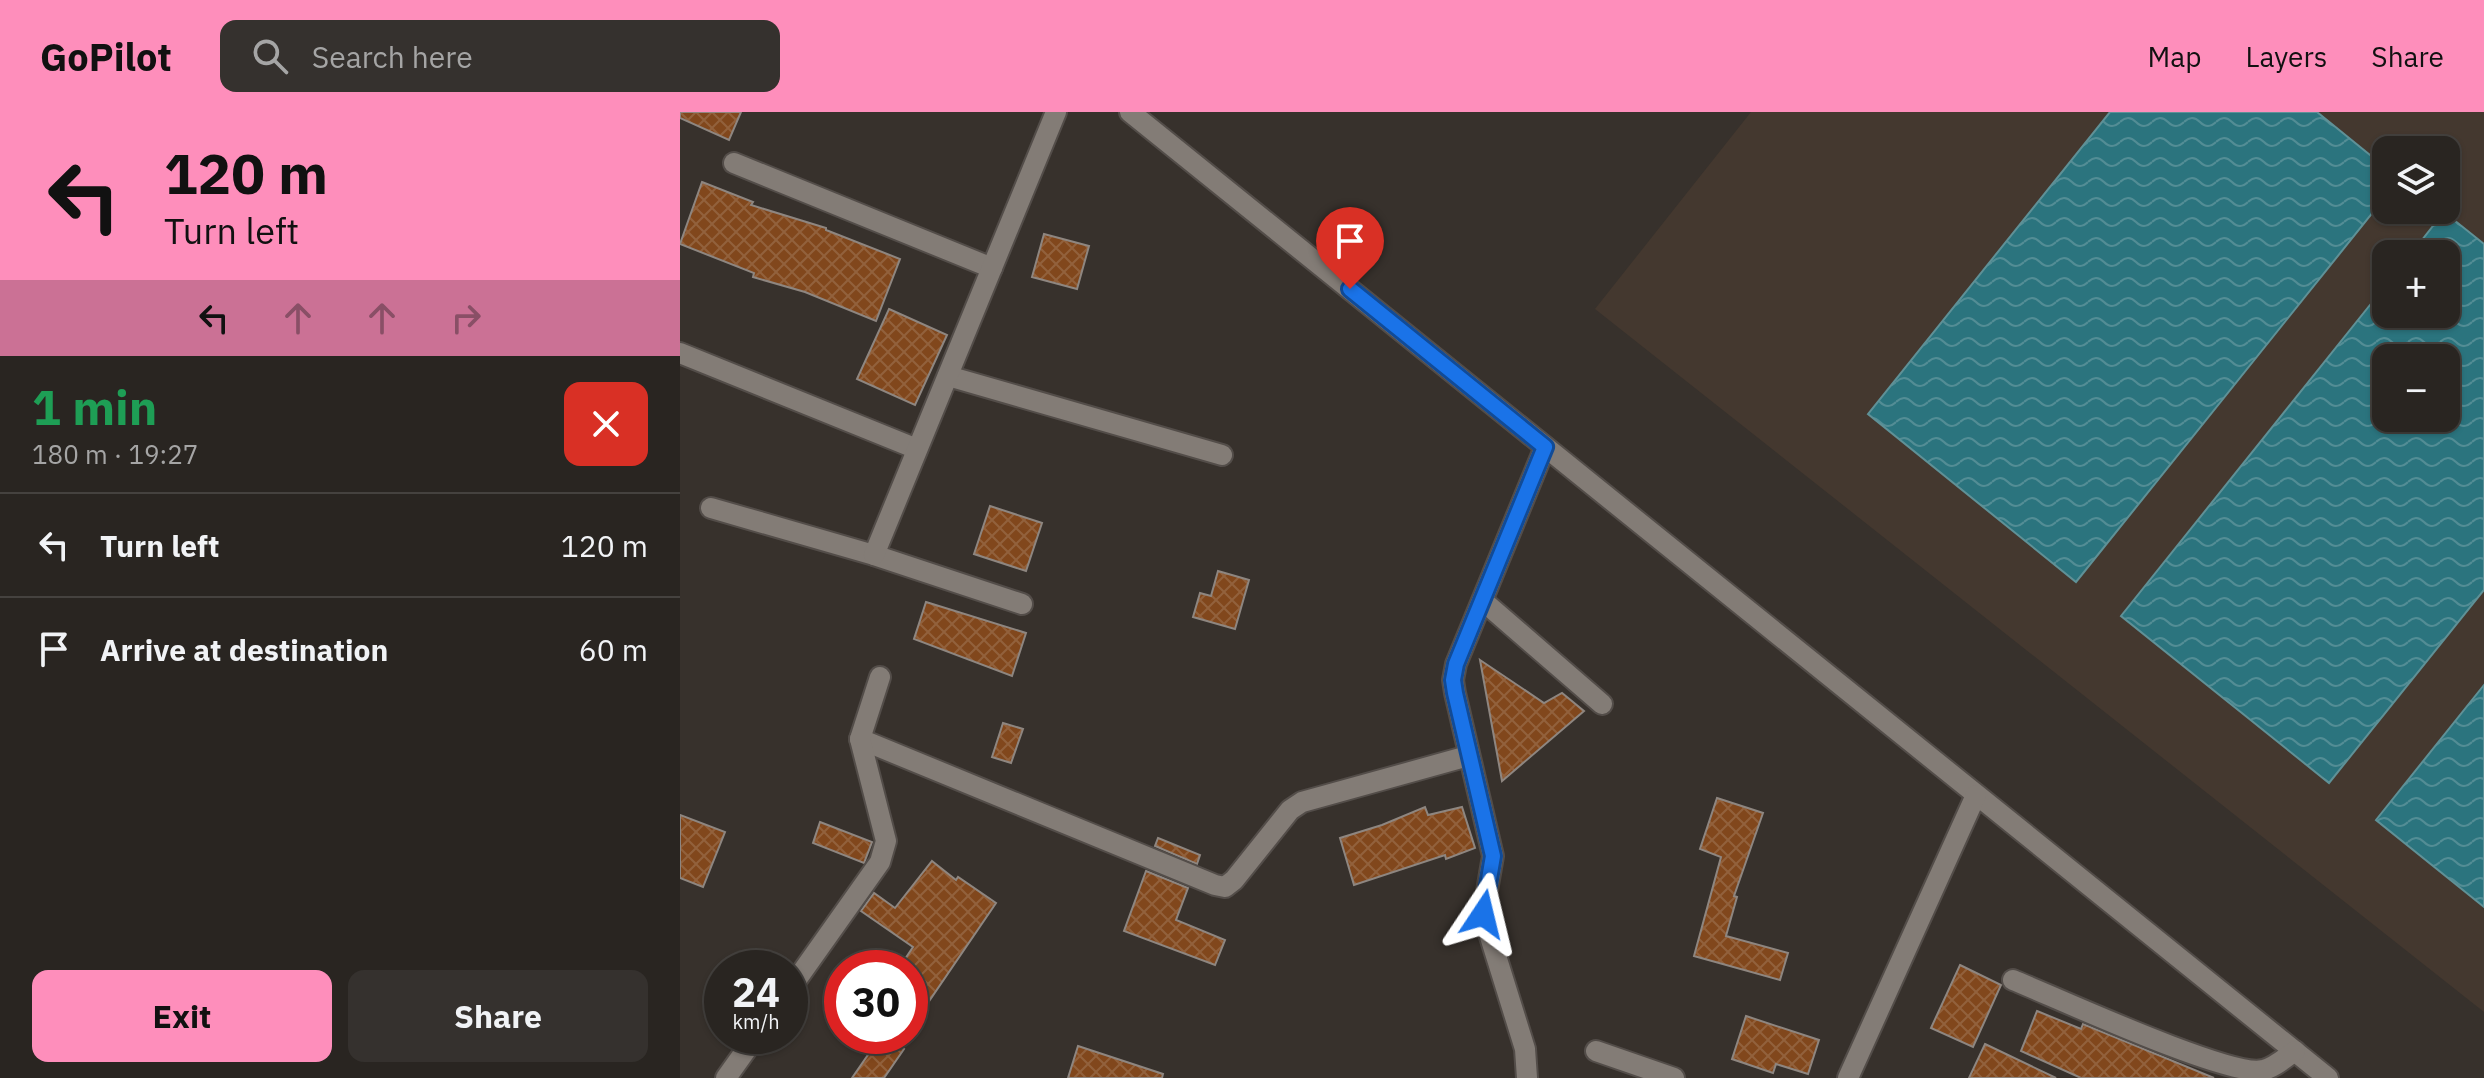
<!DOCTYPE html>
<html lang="en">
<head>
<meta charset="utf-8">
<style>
	body { margin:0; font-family:"IBM Plex Sans",sans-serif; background:#35312e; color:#f1f3f6; height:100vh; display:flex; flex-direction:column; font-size:30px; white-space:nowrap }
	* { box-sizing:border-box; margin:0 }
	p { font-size:26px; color:#a5a5a5 }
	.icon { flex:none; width:44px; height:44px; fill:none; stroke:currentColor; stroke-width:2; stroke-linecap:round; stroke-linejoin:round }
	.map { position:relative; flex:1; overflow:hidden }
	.sheet { display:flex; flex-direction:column; background:#292521; width:680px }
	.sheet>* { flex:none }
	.top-card { background:#fe8ebb; color:#111; overflow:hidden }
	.tools { position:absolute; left:1692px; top:24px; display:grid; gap:16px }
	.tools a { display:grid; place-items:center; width:88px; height:88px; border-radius:16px; background:#292521; box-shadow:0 2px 6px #0004,0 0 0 2px #45423f; font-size:40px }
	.speed { position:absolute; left:24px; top:838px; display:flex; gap:16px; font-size:40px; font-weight:700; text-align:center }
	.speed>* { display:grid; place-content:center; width:104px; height:104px; border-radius:50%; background:#292521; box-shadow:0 2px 6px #0004,0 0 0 2px #45423f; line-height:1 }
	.speed small { font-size:20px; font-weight:400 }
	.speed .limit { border:12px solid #d22; background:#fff; color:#111 }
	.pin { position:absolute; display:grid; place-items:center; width:68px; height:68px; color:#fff; margin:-82px -34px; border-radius:50% 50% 50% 0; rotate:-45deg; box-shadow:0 0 8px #0007 }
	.pin .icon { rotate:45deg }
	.me { position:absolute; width:88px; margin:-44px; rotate:10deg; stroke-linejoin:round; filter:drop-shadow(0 0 6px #0008) }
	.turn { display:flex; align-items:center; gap:28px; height:168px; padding:0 32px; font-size:36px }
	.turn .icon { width:104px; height:104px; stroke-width:2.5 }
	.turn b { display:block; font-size:56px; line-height:68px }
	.lanes { display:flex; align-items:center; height:76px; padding:0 32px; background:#0003; justify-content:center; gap:40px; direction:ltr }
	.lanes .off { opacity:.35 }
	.round { display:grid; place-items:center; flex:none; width:84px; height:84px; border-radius:16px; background:#35312e }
	.head { display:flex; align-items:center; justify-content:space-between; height:136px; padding:0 32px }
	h1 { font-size:48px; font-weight:700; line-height:60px; color:#1e9e55 }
	.button { display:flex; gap:16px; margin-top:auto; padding:16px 32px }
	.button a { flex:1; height:92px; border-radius:16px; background:#fe8ebb; color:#111; font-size:32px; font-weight:700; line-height:92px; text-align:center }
	.button a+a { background:#35312e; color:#f1f3f6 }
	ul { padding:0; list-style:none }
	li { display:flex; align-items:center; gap:24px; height:104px; padding:0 32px; border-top:2px solid #45423f }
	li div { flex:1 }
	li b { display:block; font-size:30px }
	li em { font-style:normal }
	header { display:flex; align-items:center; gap:48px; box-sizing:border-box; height:112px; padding:0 40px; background:#fe8ebb; color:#111 }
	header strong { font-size:38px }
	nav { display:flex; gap:44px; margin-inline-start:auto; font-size:28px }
	.search { width:560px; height:72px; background:#35312e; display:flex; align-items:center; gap:20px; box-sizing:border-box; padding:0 28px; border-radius:16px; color:#a5a5a5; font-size:30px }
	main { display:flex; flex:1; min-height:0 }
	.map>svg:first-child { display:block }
	.built { fill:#44382f; fill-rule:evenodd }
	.water { fill:url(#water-waves); stroke:#5f9197; stroke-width:2; fill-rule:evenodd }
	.building { fill:url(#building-cross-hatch); stroke:#8e8680; stroke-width:2 }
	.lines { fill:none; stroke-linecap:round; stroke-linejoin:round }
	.minor-casing { stroke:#534d49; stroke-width:24 }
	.minor { stroke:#837c76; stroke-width:20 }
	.route-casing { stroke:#114b97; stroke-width:20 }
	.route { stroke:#1a73e8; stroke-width:14 }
</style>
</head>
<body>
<header>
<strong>GoPilot</strong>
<div class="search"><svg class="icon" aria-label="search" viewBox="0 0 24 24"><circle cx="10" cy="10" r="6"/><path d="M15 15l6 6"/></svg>Search here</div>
<nav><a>Map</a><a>Layers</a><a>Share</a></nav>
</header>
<main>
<section class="sheet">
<div class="top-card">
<div class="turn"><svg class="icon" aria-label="left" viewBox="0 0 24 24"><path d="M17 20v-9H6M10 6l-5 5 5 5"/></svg><div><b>120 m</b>Turn left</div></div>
<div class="lanes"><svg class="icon" aria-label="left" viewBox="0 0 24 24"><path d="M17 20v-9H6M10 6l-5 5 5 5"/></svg><svg class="icon off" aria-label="ahead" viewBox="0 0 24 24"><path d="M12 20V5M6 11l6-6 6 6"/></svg><svg class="icon off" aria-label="ahead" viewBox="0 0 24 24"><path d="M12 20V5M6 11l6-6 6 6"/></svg><svg class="icon off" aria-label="right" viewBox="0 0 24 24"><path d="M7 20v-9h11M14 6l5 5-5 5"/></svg></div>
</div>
<div class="head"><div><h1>1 min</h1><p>180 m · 19:27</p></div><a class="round" style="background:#d93025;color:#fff"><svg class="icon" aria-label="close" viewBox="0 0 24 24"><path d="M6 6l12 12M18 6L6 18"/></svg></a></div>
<ul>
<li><svg class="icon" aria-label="left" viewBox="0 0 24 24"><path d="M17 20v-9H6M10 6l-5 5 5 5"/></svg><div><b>Turn left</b></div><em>120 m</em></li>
<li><svg class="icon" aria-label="arrive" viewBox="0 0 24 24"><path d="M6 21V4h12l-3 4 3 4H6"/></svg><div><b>Arrive at destination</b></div><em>60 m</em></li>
</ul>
<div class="button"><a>Exit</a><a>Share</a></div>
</section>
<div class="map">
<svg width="1804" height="966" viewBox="0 0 1804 966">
	<defs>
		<pattern id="water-waves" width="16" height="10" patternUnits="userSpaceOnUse" patternTransform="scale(2)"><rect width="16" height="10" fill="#2b747e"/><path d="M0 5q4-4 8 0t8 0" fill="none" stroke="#538d95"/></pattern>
		<pattern id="building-cross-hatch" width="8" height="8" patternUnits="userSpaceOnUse" patternTransform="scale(2)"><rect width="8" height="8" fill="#81471c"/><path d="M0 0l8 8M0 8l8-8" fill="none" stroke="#92613c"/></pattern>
	</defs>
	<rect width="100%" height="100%" fill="#37312c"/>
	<path class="built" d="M 1071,0 L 1804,0 L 1804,900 L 915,197 ZM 1706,38 L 1766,38 L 1766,98 L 1706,98 ZM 1706,142 L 1766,142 L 1766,202 L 1706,202 ZM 1706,246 L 1766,246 L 1766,306 L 1706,306 Z"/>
	<g class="water">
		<path d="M 1430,0 L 1637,0 L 1706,56 L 1706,84 L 1396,470 L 1188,302 Z"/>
		<path d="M 1764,100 L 1804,132 L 1804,478 L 1649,671 L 1441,504 L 1706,173 L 1706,202 L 1766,202 L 1766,142 L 1731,142 ZM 1766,246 L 1766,306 L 1706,306 L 1706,246 Z"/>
		<path d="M 1804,573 L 1804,795 L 1696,708 Z"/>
	</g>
	<g class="building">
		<path d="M 0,0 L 61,0 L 49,28 L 0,6 Z"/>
		<path d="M 22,70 L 73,90 L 71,93 L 146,116 L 146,118 L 220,147 L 196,209 L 125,180 L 73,165 L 74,161 L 0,132 Z"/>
		<path d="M 364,122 L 409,134 L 397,177 L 352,165 Z"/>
		<path d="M 209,197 L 267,223 L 235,293 L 177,267 Z"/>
		<path d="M 310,394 L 362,411 L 346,459 L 294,442 Z"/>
		<path d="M 538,459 L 569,468 L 555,517 L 513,505 L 520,481 L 531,484 Z"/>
		<path d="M 246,490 L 346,521 L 332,564 L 234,527 Z"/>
		<path d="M 800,548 L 864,591 L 882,581 L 904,599 L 822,669 Z"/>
		<path d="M 323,611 L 343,617 L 331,651 L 312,645 Z"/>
		<path d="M 1037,686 L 1083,701 L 1054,784 L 1057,785 L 1046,824 L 1108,841 L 1100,868 L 1014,844 L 1041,745 L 1020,737 Z"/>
		<path d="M 745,695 L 748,703 L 782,695 L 795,736 L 766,747 L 765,743 L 674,773 L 660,726 L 702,713 Z"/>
		<path d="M 0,703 L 45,720 L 23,775 L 0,766 Z"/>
		<path d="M 140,710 L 192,730 L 184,751 L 133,731 Z"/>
		<path d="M 478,726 L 520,743 L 517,752 L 475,734 Z"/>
		<path d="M 252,749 L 276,768 L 278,765 L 316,791 L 243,898 L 230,889 L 230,856 L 219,856 L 233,835 L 181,799 L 194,781 L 215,796 Z"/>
		<path d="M 466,759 L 508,776 L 496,808 L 545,828 L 535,853 L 444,819 Z"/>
		<path d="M 1280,853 L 1321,873 L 1293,935 L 1251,916 Z"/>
		<path d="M 1357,899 L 1401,917 L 1403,912 L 1534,966 L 1401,966 L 1341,939 Z"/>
		<path d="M 1066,904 L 1139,928 L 1128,962 L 1096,952 L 1093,961 L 1052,947 Z"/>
		<path d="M 201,924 L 206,924 L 224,937 L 204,966 L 172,966 Z"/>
		<path d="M 1305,932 L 1376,966 L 1289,966 Z"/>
		<path d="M 398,934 L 483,962 L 482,966 L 388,966 Z"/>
	</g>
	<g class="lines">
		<g class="minor-casing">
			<g id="minor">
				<path d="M 450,0 L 1648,966"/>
				<path d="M 54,51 L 312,156"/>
				<path d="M 0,241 L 237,337"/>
				<path d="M 268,264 L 542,343"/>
				<path d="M 31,396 L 194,443 L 342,492"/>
				<path d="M 194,443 L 376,0"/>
				<path d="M 803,489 L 922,592"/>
				<path d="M 180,627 L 535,773 L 545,775 L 554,768 L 610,698 L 622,690 L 788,644"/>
				<path d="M 1333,868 C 1375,885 1550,966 1583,958 C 1594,956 1606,945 1615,939"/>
				<path d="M 110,877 L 200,750 L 206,729 L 180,627 L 200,565"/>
				<path d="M 916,939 L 994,966"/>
				<path d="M 46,966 L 76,924"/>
				<path d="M 847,966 L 845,937 L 803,802 L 813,744 L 775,581 L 773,568 L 776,552 L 865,335"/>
				<path d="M 1168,966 L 1296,683"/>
			</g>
		</g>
		<use href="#minor" class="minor"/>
	</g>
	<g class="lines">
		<g class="route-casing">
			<path id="route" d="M 670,177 L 865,335 L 776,552 L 773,568 L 775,581 L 813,744 L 803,802"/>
		</g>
		<use href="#route" class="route"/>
	</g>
</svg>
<div class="tools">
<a><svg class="icon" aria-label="layers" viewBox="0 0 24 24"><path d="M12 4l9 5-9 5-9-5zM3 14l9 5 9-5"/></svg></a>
<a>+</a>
<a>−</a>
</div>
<div class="speed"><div>24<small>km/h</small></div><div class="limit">30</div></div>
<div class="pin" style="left:670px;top:177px;background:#d93025"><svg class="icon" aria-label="arrive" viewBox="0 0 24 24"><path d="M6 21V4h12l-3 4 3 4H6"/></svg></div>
<svg class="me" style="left:803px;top:802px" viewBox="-20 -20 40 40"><path d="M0-17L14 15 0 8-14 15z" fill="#1a73e8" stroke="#fff" stroke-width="4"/></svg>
</div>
</main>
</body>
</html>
